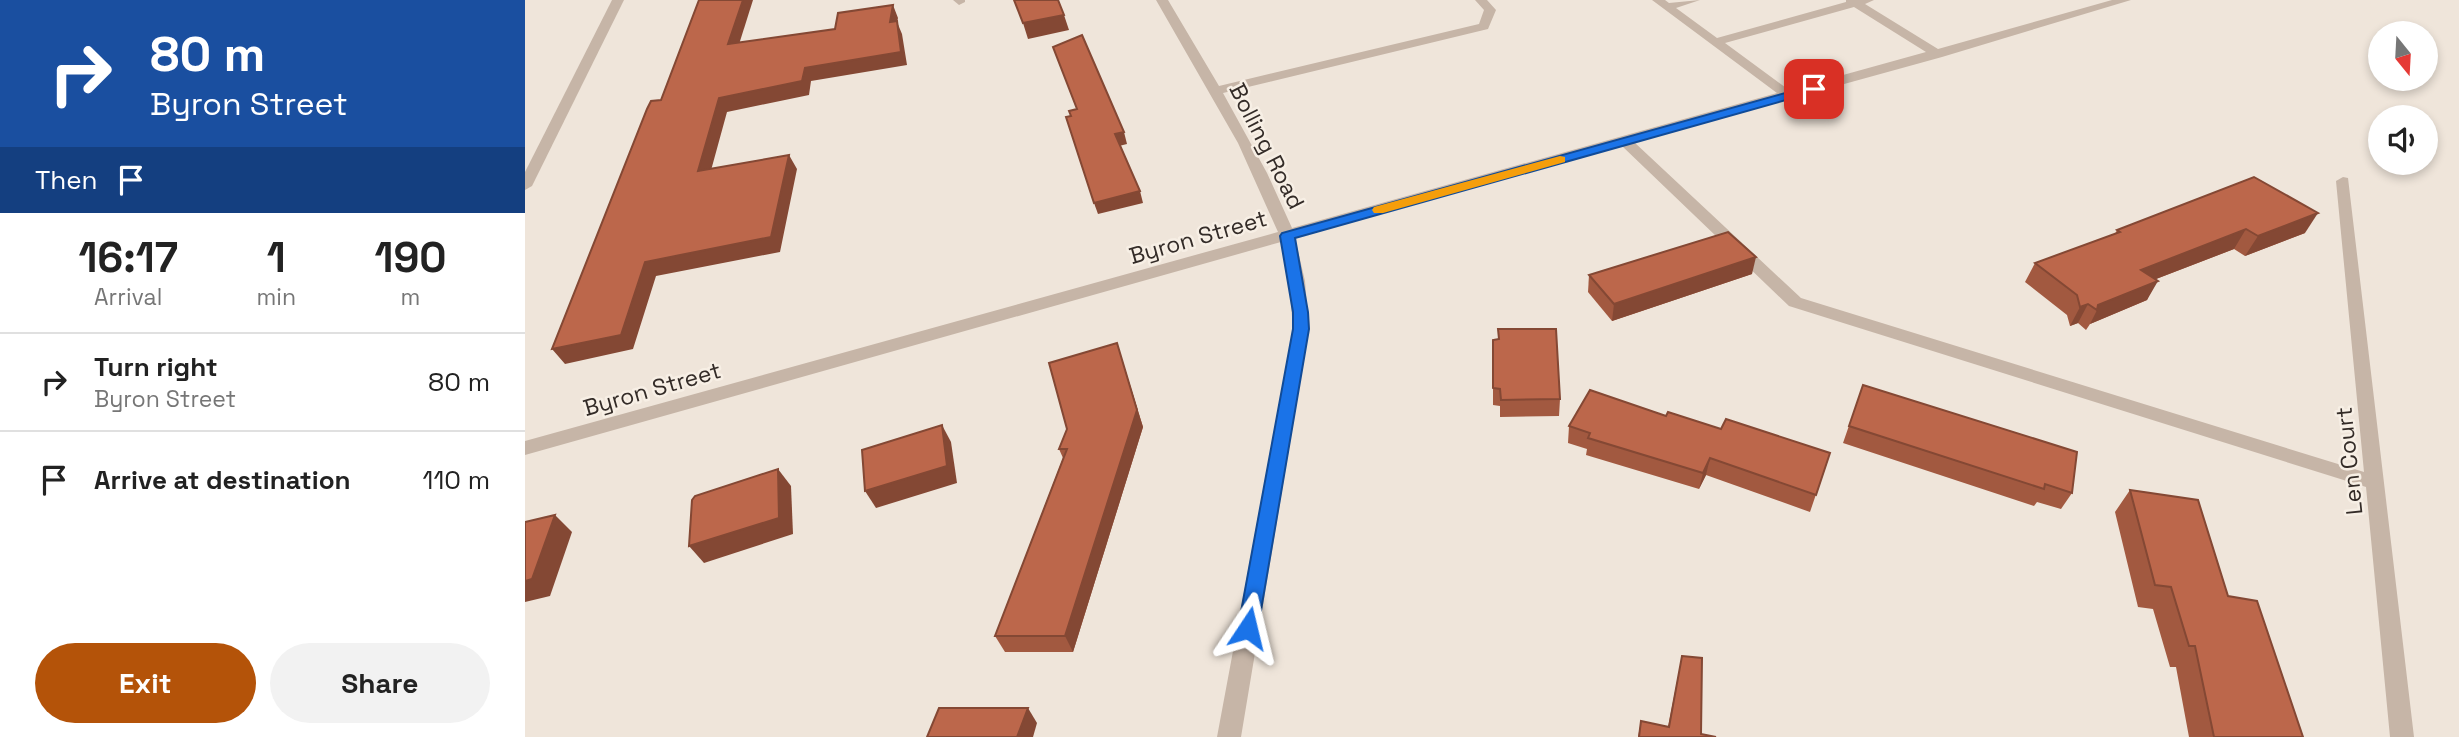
<!DOCTYPE html>
<html lang="en">
<head>
<meta charset="utf-8">
<style>
	body { margin:0; font-family:"Space Grotesk",sans-serif; background:#f2f2f2; color:#222; height:100vh; display:flex; flex-direction:column; font-size:26px; white-space:nowrap }
	* { box-sizing:border-box; margin:0 }
	p { font-size:23px; color:#767676 }
	.icon { flex:none; width:38px; height:38px; fill:none; stroke:currentColor; stroke-width:2; stroke-linecap:round; stroke-linejoin:round }
	.map { position:relative; flex:1; overflow:hidden }
	.side { display:flex; flex-direction:column; background:#fff; width:525px }
	.side>* { flex:none }
	.guide { background:#1a4fa0; color:#fff; overflow:hidden }
	.needle { width:46px; rotate:162deg }
	.tools { position:absolute; left:1843px; top:21px; display:grid; gap:14px }
	.tools a { display:grid; place-items:center; width:70px; height:70px; border-radius:50%; background:#fff; box-shadow:0 4px 10px #0003; font-size:35px }
	.pin { position:absolute; display:grid; place-items:center; width:60px; height:60px; color:#fff; margin:-30px; border-radius:14px; box-shadow:0 4px 10px #0006 }
	.me { position:absolute; width:77px; margin:-38px; rotate:10deg; stroke-linejoin:round; filter:drop-shadow(0 0 5px #0008) }
	.turn { display:flex; align-items:center; gap:24px; height:147px; padding:0 35px; font-size:32px }
	.turn .icon { width:91px; height:91px; stroke-width:2.5 }
	.turn b { display:block; font-size:49px; line-height:60px }
	.then { display:flex; align-items:center; height:66px; padding:0 35px; background:#0003; gap:14px; font-size:26px }
	.eta { display:flex; justify-content:space-evenly; align-items:center; height:119px; text-align:center }
	.eta b { font-size:42px; font-weight:700; line-height:49px }
	.button { display:flex; gap:14px; margin-top:auto; padding:14px 35px }
	.button a { flex:1; height:80px; border-radius:42px; background:#b45309; color:#fff; font-size:28px; font-weight:700; line-height:80px; text-align:center }
	.button a+a { background:#f2f2f2; color:#222 }
	ul { padding:0; list-style:none }
	li { display:flex; align-items:center; gap:21px; height:98px; padding:0 35px; border-top:2px solid #e0e0e0 }
	li div { flex:1 }
	li b { display:block; font-size:26px }
	li em { font-style:normal }
	main { display:flex; flex:1; min-height:0 }
	.map>svg:first-child { display:block }
	.lines { fill:none; stroke-linecap:round; stroke-linejoin:round }
	.minor { fill:#c6b5a7; fill-rule:evenodd }
	.wall { fill:#a25940 }
	.shaded-wall { fill:#844834 }
	.building { fill:#bc674b; stroke:#844834; stroke-width:2 }
	.route { fill:#1a73e8; stroke:#114b97; stroke-width:2 }
	.slow { fill:#f59e0b }
	.labels { text-anchor:middle; dominant-baseline:central; stroke-width:5; stroke-linejoin:round; paint-order:stroke }
	.street-label { font-size:23px; fill:#332b27; stroke:#f7efe5 }
</style>
</head>
<body>
<main>
<section class="side">
<div class="guide">
<div class="turn"><svg class="icon" aria-label="right" viewBox="0 0 24 24"><path d="M7 20v-9h11M14 6l5 5-5 5"/></svg><div><b>80 m</b>Byron Street</div></div>
<div class="then">Then<svg class="icon" aria-label="arrive" viewBox="0 0 24 24"><path d="M6 21V4h12l-3 4 3 4H6"/></svg></div>
</div>
<div class="eta">
<div><b>16:17</b><p>Arrival</p></div>
<div><b>1</b><p>min</p></div>
<div><b>190</b><p>m</p></div>
</div>
<ul>
<li><svg class="icon" aria-label="right" viewBox="0 0 24 24"><path d="M7 20v-9h11M14 6l5 5-5 5"/></svg><div><b>Turn right</b><p>Byron Street</p></div><em>80 m</em></li>
<li><svg class="icon" aria-label="arrive" viewBox="0 0 24 24"><path d="M6 21V4h12l-3 4 3 4H6"/></svg><div><b>Arrive at destination</b></div><em>110 m</em></li>
</ul>
<div class="button"><a>Exit</a><a>Share</a></div>
</section>
<div class="map">
<svg width="1934" height="737" viewBox="0 0 1934 737">
	<rect width="100%" height="100%" fill="#efe5da"/>
	<g class="lines">
		<g class="minor">
			<path d="M 87,0 L 99,0 L 7,186 L 0,190 L 0,172 Z"/>
			<path d="M 428,0 L 440,0 L 440,2 L 434,5 Z"/>
			<path d="M 631,0 L 643,0 L 694,86 L 954,24 L 959,10 L 950,0 L 962,0 L 971,10 L 963,29 L 698,93 L 742,173 L 767,228 L 1252,93 L 1127,0 L 1140,0 L 1144,3 L 1175,0 L 1151,8 L 1192,38 L 1321,2 L 1321,0 L 1349,0 L 1340,4 L 1413,49 L 1587,0 L 1606,0 L 1417,57 L 1109,142 L 1276,298 L 1839,472 L 1811,181 L 1818,177 L 1823,178 L 1889,737 L 1865,737 L 1841,487 L 1264,306 L 1097,146 L 770,238 L 780,281 L 784,329 L 716,737 L 692,737 L 768,329 L 764,281 L 756,242 L 0,455 L 0,441 L 753,232 L 713,143 ZM 1329,7 L 1401,52 L 1264,90 L 1200,43 Z"/>
		</g>
	</g>
	<g class="wall">
		<path d="M 1729,177 L 1780,233 L 1720,256 L 1709,249 L 1631,279 L 1622,300 L 1565,324 L 1561,330 L 1553,323 L 1545,326 L 1542,315 L 1500,282 L 1510,263 L 1590,234 L 1592,230 Z"/>
		<path d="M 1227,274 L 1087,321 L 1063,292 L 1064,275 Z"/>
		<path d="M 973,329 L 1035,399 L 1034,416 L 975,417 L 975,406 L 968,405 L 968,340 L 973,339 Z"/>
		<path d="M 592,343 L 618,427 L 548,652 L 480,652 L 470,636 L 538,458 L 534,449 Z"/>
		<path d="M 1338,385 L 1547,493 L 1536,509 L 1512,502 L 1509,506 L 1318,443 Z"/>
		<path d="M 1141,416 L 1196,429 L 1305,453 L 1285,512 L 1181,475 L 1174,489 L 1061,455 L 1062,449 L 1043,443 L 1044,426 Z"/>
		<path d="M 1605,490 L 1703,596 L 1778,737 L 1664,737 L 1651,667 L 1645,667 L 1628,609 L 1613,607 L 1590,512 Z"/>
		<path d="M 1157,656 L 1176,734 L 1191,737 L 1113,737 L 1116,721 L 1143,727 Z"/>
	</g>
	<g class="shaded-wall">
		<path d="M 218,0 L 228,0 L 210,57 L 203,44 Z"/>
		<path d="M 368,5 L 373,18 L 372,22 L 377,34 L 382,65 L 286,81 L 284,95 L 202,112 L 182,185 L 173,171 L 194,98 L 280,68 L 365,22 Z"/>
		<path d="M 539,15 L 544,30 L 503,39 L 498,23 Z"/>
		<path d="M 599,132 L 602,144 L 594,146 L 590,134 Z"/>
		<path d="M 264,155 L 272,169 L 255,252 L 131,276 L 108,349 L 40,364 L 27,349 L 120,262 Z"/>
		<path d="M 615,191 L 618,203 L 573,214 L 569,203 Z"/>
		<path d="M 1793,213 L 1780,233 L 1720,256 L 1733,236 Z"/>
		<path d="M 1721,229 L 1709,249 L 1605,289 L 1616,270 Z"/>
		<path d="M 1231,257 L 1227,274 L 1087,321 L 1089,304 Z"/>
		<path d="M 1633,281 L 1622,300 L 1565,324 L 1572,310 L 1573,305 Z"/>
		<path d="M 1563,304 L 1553,323 L 1545,326 L 1555,307 Z"/>
		<path d="M 592,343 L 618,427 L 548,652 L 540,636 Z"/>
		<path d="M 417,425 L 426,442 L 432,483 L 351,508 L 340,491 Z"/>
		<path d="M 1185,458 L 1181,475 L 1174,489 L 1178,473 Z"/>
		<path d="M 253,469 L 266,486 L 268,534 L 179,563 L 164,546 Z"/>
		<path d="M 30,515 L 47,532 L 25,596 L 0,602 L 0,581 Z"/>
		<path d="M 503,708 L 512,723 L 508,737 L 492,737 Z"/>
	</g>
	<g class="building">
		<path d="M 174,0 L 218,0 L 203,44 L 310,29 L 313,13 L 368,5 L 365,22 L 372,21 L 376,52 L 280,68 L 277,81 L 194,98 L 173,171 L 264,155 L 246,237 L 120,262 L 96,335 L 27,349 L 122,109 L 126,101 L 136,100 Z"/>
		<path d="M 489,0 L 533,0 L 539,15 L 498,23 Z"/>
		<path d="M 557,35 L 599,132 L 590,134 L 615,191 L 569,203 L 541,117 L 546,116 L 544,111 L 552,109 L 528,47 Z"/>
		<path d="M 1729,177 L 1793,213 L 1733,236 L 1721,229 L 1616,270 L 1633,281 L 1573,305 L 1572,310 L 1563,304 L 1555,307 L 1552,295 L 1510,263 L 1595,232 L 1592,230 Z"/>
		<path d="M 1203,232 L 1231,257 L 1089,304 L 1064,275 Z"/>
		<path d="M 973,329 L 1031,329 L 1035,399 L 976,400 L 975,389 L 968,388 L 968,340 L 974,339 Z"/>
		<path d="M 592,343 L 612,410 L 540,636 L 470,636 L 542,449 L 534,449 L 542,429 L 524,363 Z"/>
		<path d="M 1338,385 L 1552,452 L 1547,493 L 1520,484 L 1519,489 L 1324,426 Z"/>
		<path d="M 1065,390 L 1141,416 L 1143,412 L 1196,429 L 1201,419 L 1305,453 L 1291,495 L 1185,458 L 1178,473 L 1063,438 L 1065,433 L 1044,426 Z"/>
		<path d="M 417,425 L 422,466 L 340,491 L 337,450 Z"/>
		<path d="M 253,469 L 254,518 L 164,546 L 167,500 L 170,496 Z"/>
		<path d="M 1605,490 L 1673,500 L 1703,596 L 1732,601 L 1778,737 L 1689,737 L 1670,646 L 1664,646 L 1646,587 L 1630,585 Z"/>
		<path d="M 30,515 L 7,579 L 0,581 L 0,522 Z"/>
		<path d="M 1157,656 L 1177,658 L 1176,734 L 1191,737 L 1114,737 L 1116,721 L 1144,727 Z"/>
		<path d="M 414,708 L 503,708 L 492,737 L 402,737 Z"/>
	</g>
	<path class="route" d="M 1289,85 L 1294,89 L 1293,91 L 770,238 L 783,312 L 784,329 L 733,628 L 730,634 L 723,637 L 716,634 L 713,628 L 768,329 L 768,312 L 755,236 L 757,233 Z"/>
	<path class="slow" d="M 1035,156 L 1040,157 L 1040,162 L 858,213 L 849,213 L 847,210 L 849,207 Z"/>
	<g class="labels">
		<g class="street-label">
			<text transform="translate(742 146) rotate(63)">Bolling Road</text>
			<text transform="translate(673 237) rotate(-16)">Byron Street</text>
			<text transform="translate(127 389) rotate(-16)">Byron Street</text>
			<text transform="translate(1824 461) rotate(-96)">Len Court</text>
		</g>
	</g>
</svg>
<div class="tools">
<a><svg class="needle" viewBox="-14 -14 28 28"><path d="M0-13l5 13h-10z" fill="#e53935"/><path d="M0 13l5-13h-10z" fill="#767676"/></svg></a>
<a><svg class="icon" aria-label="sound" viewBox="0 0 24 24"><path d="M4 9h4l5-4v14l-5-4H4zM17 9q2 3 0 6"/></svg></a>
</div>
<div class="pin" style="left:1289px;top:89px;background:#d93025"><svg class="icon" aria-label="arrive" viewBox="0 0 24 24"><path d="M6 21V4h12l-3 4 3 4H6"/></svg></div>
<svg class="me" style="left:723px;top:628px" viewBox="-20 -20 40 40"><path d="M0-17L14 15 0 8-14 15z" fill="#1a73e8" stroke="#fff" stroke-width="4"/></svg>
</div>
</main>
</body>
</html>
